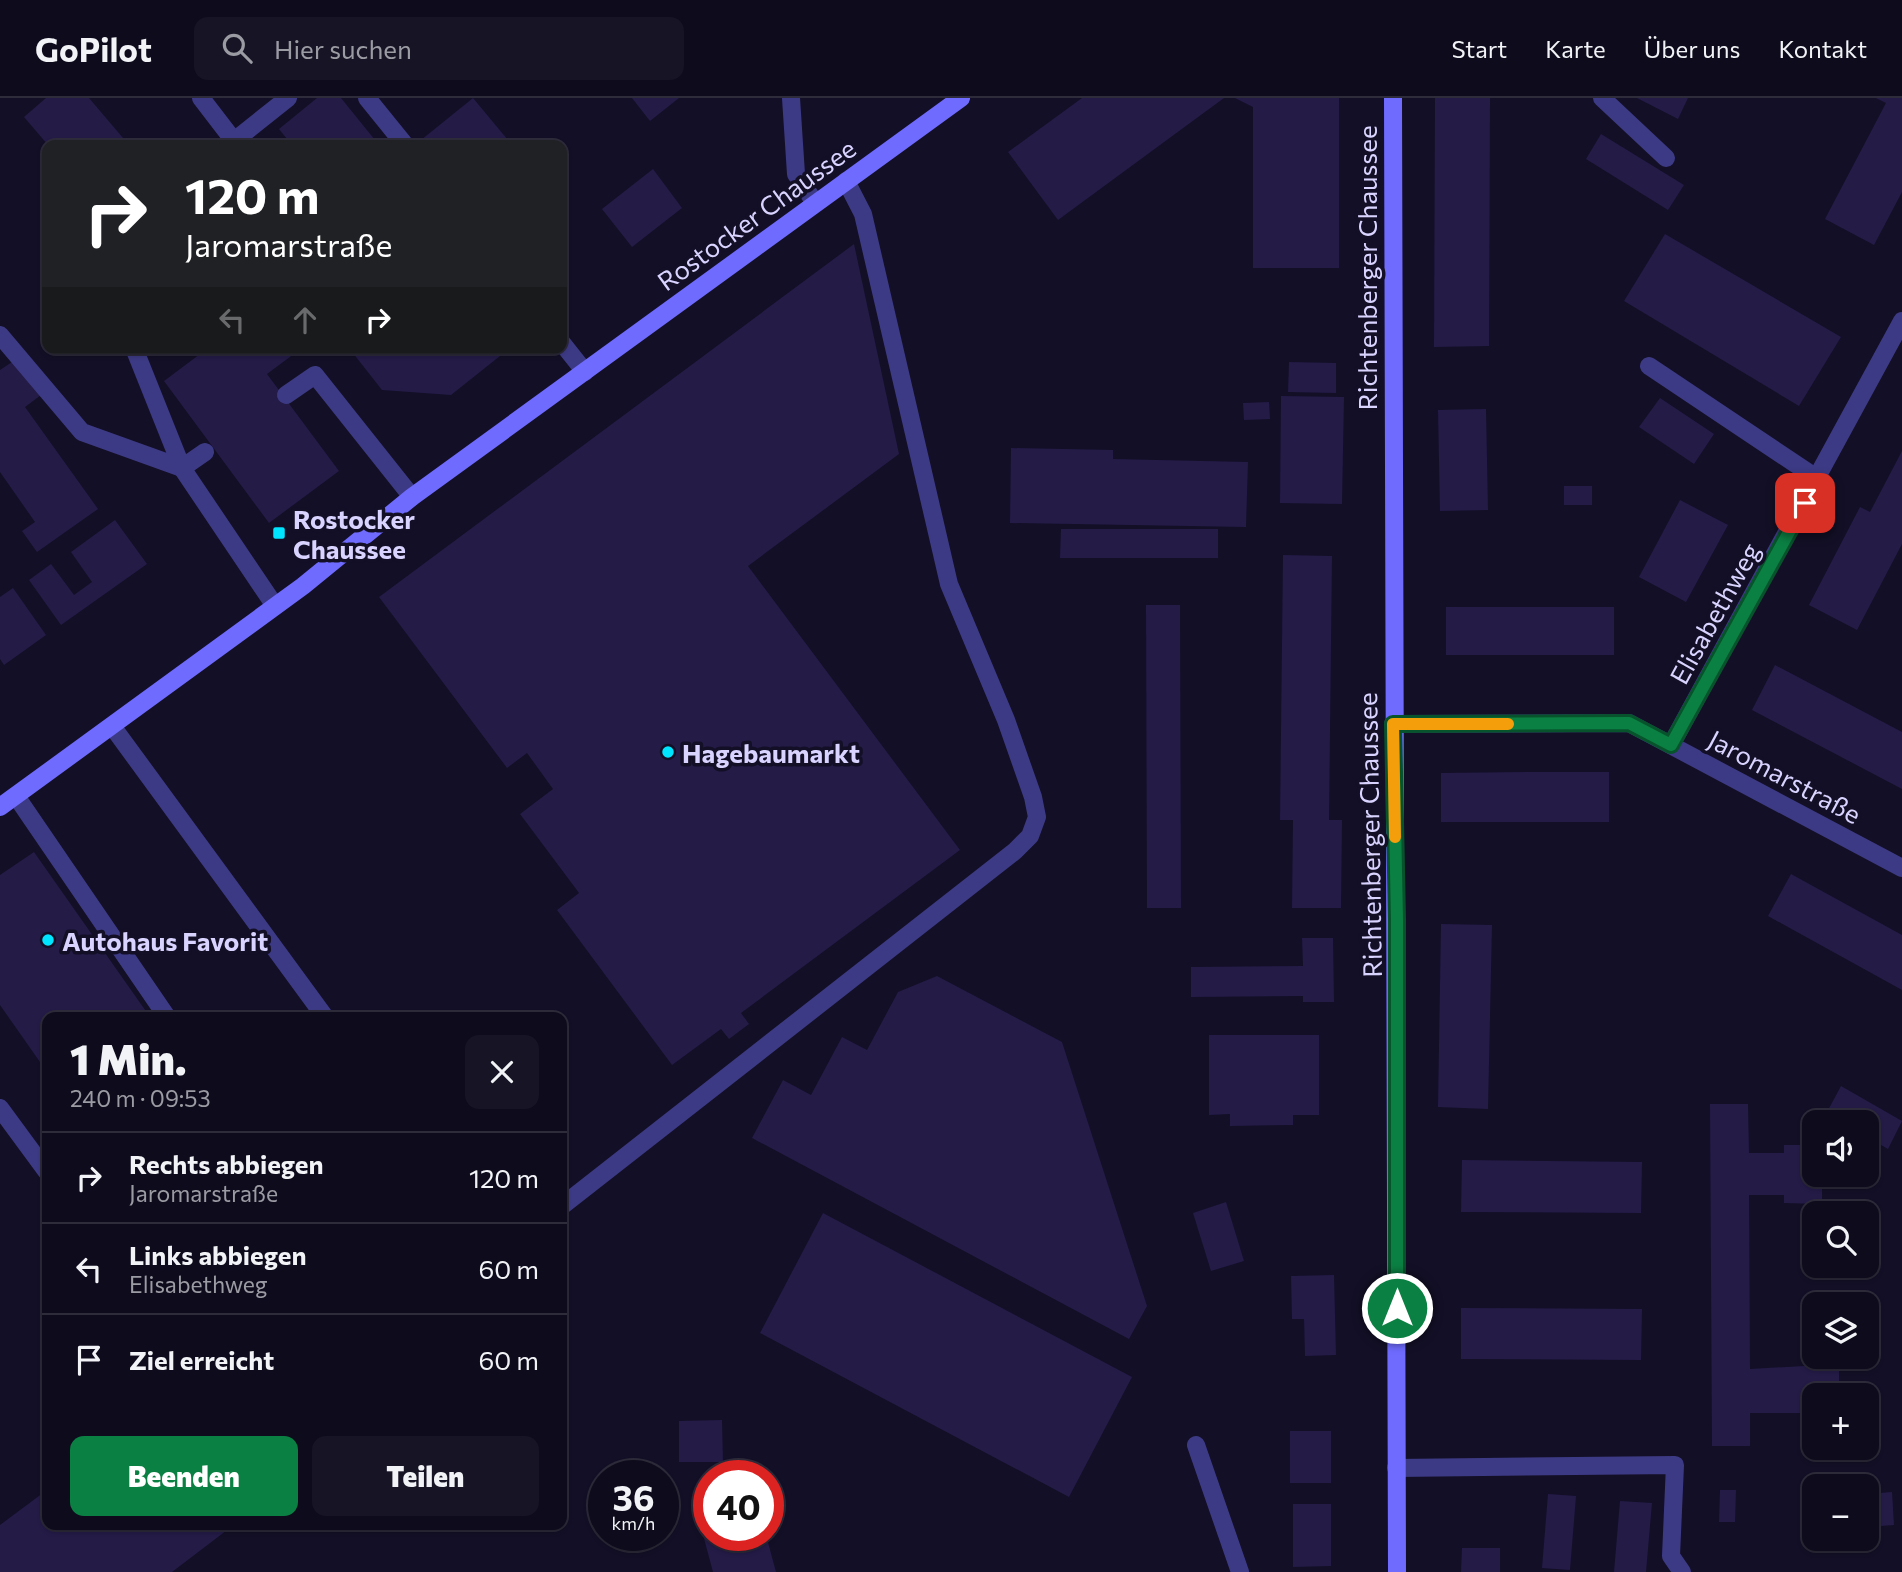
<!DOCTYPE html>
<html lang="de">
<head>
<meta charset="utf-8">
<style>
	body { margin:0; font-family:Commissioner,sans-serif; background:#171425; color:#f1f3f6; height:100vh; display:flex; flex-direction:column; font-size:26px; white-space:nowrap }
	* { box-sizing:border-box; margin:0 }
	p { font-size:23px; color:#9b9ba3 }
	.icon { flex:none; width:38px; height:38px; fill:none; stroke:currentColor; stroke-width:2; stroke-linecap:round; stroke-linejoin:round }
	.map { position:relative; flex:1; overflow:hidden }
	.drawer { position:absolute; left:42px; top:914px; width:525px; height:518px; display:flex; flex-direction:column; background:#0e0b1c; border-radius:14px; box-shadow:0 2px 5px #0004,0 0 0 2px #2e2b3b }
	.drawer>* { flex:none }
	.top-card { position:absolute; left:42px; top:42px; width:525px; height:214px; border-radius:14px; box-shadow:0 2px 5px #0004,0 0 0 2px #2e2b3b; background:#202124; color:#fff; overflow:hidden }
	.buttons { position:absolute; left:1802px; top:1012px; display:grid; gap:14px }
	.buttons a { display:grid; place-items:center; width:77px; height:77px; border-radius:14px; background:#0e0b1c; box-shadow:0 2px 5px #0004,0 0 0 2px #2e2b3b; font-size:35px }
	.speed { position:absolute; left:588px; top:1362px; display:flex; gap:14px; font-size:35px; font-weight:700; text-align:center }
	.speed>* { display:grid; place-content:center; width:91px; height:91px; border-radius:50%; background:#0e0b1c; box-shadow:0 2px 5px #0004,0 0 0 2px #2e2b3b; line-height:1 }
	.speed small { font-size:18px; font-weight:400 }
	.speed .limit { border:10px solid #d22; background:#fff; color:#111 }
	.pin { position:absolute; display:grid; place-items:center; width:60px; height:60px; color:#fff; margin:-30px; border-radius:14px; box-shadow:0 4px 10px #0006 }
	.me { position:absolute; width:77px; margin:-38px; rotate:0deg; stroke-linejoin:round; filter:drop-shadow(0 0 5px #0008) }
	.turn { display:flex; align-items:center; gap:24px; height:147px; padding:0 28px; font-size:32px }
	.turn .icon { width:91px; height:91px; stroke-width:2.5 }
	.turn b { display:block; font-size:49px; line-height:60px }
	.lanes { display:flex; align-items:center; height:66px; padding:0 28px; background:#0003; justify-content:center; gap:35px; direction:ltr }
	.lanes .off { opacity:.35 }
	.round { display:grid; place-items:center; flex:none; width:74px; height:74px; border-radius:14px; background:#171425 }
	.headline { display:flex; align-items:center; justify-content:space-between; height:119px; padding:0 28px }
	h1 { font-size:42px; font-weight:800; line-height:52px }
	.button { display:flex; gap:14px; margin-top:auto; padding:14px 28px }
	.button a { flex:1; height:80px; border-radius:14px; background:#0b8043; color:#fff; font-size:28px; font-weight:800; line-height:80px; text-align:center }
	.button a+a { background:#171425; color:#f1f3f6 }
	ul { padding:0; list-style:none }
	li { display:flex; align-items:center; gap:21px; height:91px; padding:0 28px; border-top:2px solid #2e2b3b }
	li div { flex:1 }
	li b { display:block; font-size:26px }
	li em { font-style:normal }
	header { display:flex; align-items:center; gap:42px; box-sizing:border-box; height:98px; padding:0 35px; background:#0e0b1c; border-bottom:2px solid #2e2b3b }
	header strong { font-size:33px }
	nav { display:flex; gap:38px; margin-inline-start:auto; font-size:24px }
	.search { width:490px; height:63px; background:#171425; display:flex; align-items:center; gap:18px; box-sizing:border-box; padding:0 24px; border-radius:14px; color:#9b9ba3; font-size:26px }
	.map>svg:first-child { display:block }
	.building { fill:#241b47 }
	.lines { fill:none; stroke-linecap:round; stroke-linejoin:round }
	.lane { stroke:#3d3a85; stroke-width:18 }
	.street { stroke:#3d3a85; stroke-width:18 }
	.secondary { stroke:#6f6bff; stroke-width:18 }
	.route-casing { stroke:#07532c; stroke-width:18 }
	.route { stroke:#0b8043; stroke-width:12 }
	.slow { stroke:#f59e0b; stroke-width:12 }
	.poi-dot { fill:#00e5ff; stroke:#130f26; stroke-width:2.5 }
	.labels { text-anchor:middle; dominant-baseline:central; stroke-width:7; stroke-linejoin:round; paint-order:stroke }
	.street-label { font-size:26px; fill:#d9d4ff; stroke:#130f26 }
	.poi-label { font-size:26px; font-weight:bold; fill:#d9d4ff; stroke:#130f26; text-anchor:start }
</style>
</head>
<body>
<header>
<strong>GoPilot</strong>
<div class="search"><svg class="icon" aria-label="search" viewBox="0 0 24 24"><circle cx="10" cy="10" r="6"/><path d="M15 15l6 6"/></svg>Hier suchen</div>
<nav><a>Start</a><a>Karte</a><a>Über uns</a><a>Kontakt</a></nav>
</header>
<div class="map">
<svg width="1902" height="1474" viewBox="0 0 1902 1474">
	<rect width="100%" height="100%" fill="#130f26"/>
	<g class="building">
		<path d="M 46,0 L 89,0 L 129,47 L 48,47 L 24,19 Z"/>
		<path d="M 317,0 L 341,0 L 379,47 L 292,47 L 279,31 Z"/>
		<path d="M 473,0 L 512,47 L 425,47 L 421,42 Z"/>
		<path d="M 632,0 L 679,0 L 650,23 Z"/>
		<path d="M 1082,0 L 1224,0 L 1058,122 L 1008,54 Z"/>
		<path d="M 1235,0 L 1339,0 L 1339,170 L 1253,170 L 1253,9 Z"/>
		<path d="M 1435,0 L 1490,0 L 1489,248 L 1434,249 Z"/>
		<path d="M 1637,0 L 1688,0 L 1678,21 Z"/>
		<path d="M 1876,0 L 1902,0 L 1902,94 L 1874,147 L 1825,121 L 1886,5 Z"/>
		<path d="M 1601,36 L 1684,87 L 1668,112 L 1586,61 Z"/>
		<path d="M 653,71 L 682,110 L 632,149 L 602,111 Z"/>
		<path d="M 1665,136 L 1841,239 L 1799,308 L 1624,203 Z"/>
		<path d="M 854,146 L 899,356 L 748,468 L 960,752 L 741,915 L 749,926 L 729,941 L 721,931 L 672,967 L 557,812 L 579,795 L 520,716 L 553,691 L 527,655 L 507,670 L 379,499 Z"/>
		<path d="M 208,250 L 302,250 L 267,276 L 339,373 L 269,425 L 164,283 Z"/>
		<path d="M 349,250 L 510,250 L 451,297 L 382,292 Z"/>
		<path d="M 15,262 L 41,297 L 25,309 L 98,411 L 37,454 L 22,433 L 35,424 L 0,374 L 0,272 Z"/>
		<path d="M 1289,264 L 1336,265 L 1336,295 L 1288,294 Z"/>
		<path d="M 1281,298 L 1344,299 L 1342,406 L 1280,405 Z"/>
		<path d="M 1660,300 L 1714,336 L 1694,366 L 1639,329 Z"/>
		<path d="M 1269,304 L 1270,321 L 1244,322 L 1243,305 Z"/>
		<path d="M 1486,311 L 1488,412 L 1440,413 L 1438,312 Z"/>
		<path d="M 1011,350 L 1113,352 L 1113,361 L 1248,364 L 1246,429 L 1010,425 Z"/>
		<path d="M 1902,353 L 1902,446 L 1857,532 L 1809,507 L 1860,409 L 1870,414 Z"/>
		<rect x="1564" y="388" width="28" height="19"/>
		<path d="M 1680,402 L 1728,427 L 1686,504 L 1639,479 Z"/>
		<path d="M 115,422 L 147,466 L 61,527 L 29,482 L 51,466 L 74,497 L 92,484 L 71,454 Z"/>
		<path d="M 1061,431 L 1218,431 L 1218,460 L 1060,460 Z"/>
		<path d="M 1283,457 L 1332,458 L 1329,722 L 1342,722 L 1341,810 L 1292,810 L 1293,722 L 1280,722 Z"/>
		<path d="M 13,490 L 46,537 L 4,567 L 0,561 L 0,499 Z"/>
		<path d="M 1146,507 L 1180,507 L 1181,810 L 1147,810 Z"/>
		<rect x="1446" y="509" width="168" height="48"/>
		<path d="M 1775,567 L 1902,634 L 1902,691 L 1752,612 Z"/>
		<path d="M 1525,674 L 1609,674 L 1609,724 L 1441,724 L 1441,675 Z"/>
		<path d="M 34,754 L 150,919 L 47,919 L 47,974 L 0,907 L 0,777 Z"/>
		<path d="M 1791,776 L 1902,837 L 1902,892 L 1768,818 Z"/>
		<path d="M 1441,826 L 1492,827 L 1488,1011 L 1438,1009 Z"/>
		<path d="M 1302,840 L 1333,840 L 1334,904 L 1303,904 L 1303,898 L 1191,899 L 1191,869 L 1303,868 Z"/>
		<path d="M 937,878 L 1062,944 L 1147,1208 L 1129,1241 L 752,1040 L 783,982 L 811,997 L 842,939 L 867,952 L 898,894 Z"/>
		<path d="M 1209,937 L 1319,937 L 1319,1017 L 1293,1017 L 1293,1027 L 1230,1028 L 1230,1016 L 1209,1017 Z"/>
		<path d="M 1841,988 L 1902,1023 L 1888,1051 L 1867,1039 L 1867,1024 L 1839,1024 L 1826,1016 Z"/>
		<path d="M 1710,1006 L 1748,1006 L 1749,1055 L 1784,1055 L 1784,1047 L 1815,1047 L 1815,1076 L 1822,1076 L 1822,1106 L 1784,1105 L 1784,1097 L 1749,1097 L 1750,1271 L 1839,1266 L 1839,1297 L 1815,1297 L 1815,1322 L 1800,1322 L 1800,1315 L 1750,1315 L 1750,1348 L 1712,1348 Z"/>
		<path d="M 1462,1062 L 1642,1064 L 1641,1115 L 1461,1114 Z"/>
		<path d="M 1226,1104 L 1244,1163 L 1211,1173 L 1193,1115 Z"/>
		<path d="M 823,1115 L 1132,1279 L 1069,1399 L 760,1235 Z"/>
		<path d="M 1334,1177 L 1336,1257 L 1305,1258 L 1304,1221 L 1292,1221 L 1291,1178 Z"/>
		<path d="M 1461,1210 L 1642,1211 L 1641,1262 L 1461,1261 Z"/>
		<path d="M 722,1322 L 723,1364 L 679,1364 L 679,1323 Z"/>
		<rect x="1290" y="1333" width="41" height="52"/>
		<path d="M 47,1392 L 47,1426 L 235,1426 L 172,1474 L 0,1474 L 0,1427 Z"/>
		<path d="M 1720,1392 L 1736,1392 L 1735,1424 L 1719,1424 Z"/>
		<path d="M 1892,1394 L 1894,1427 L 1867,1429 L 1867,1396 Z"/>
		<path d="M 1548,1396 L 1576,1398 L 1570,1472 L 1542,1470 Z"/>
		<path d="M 709,1403 L 709,1437 L 766,1437 L 776,1474 L 713,1474 L 695,1407 Z"/>
		<path d="M 1620,1403 L 1652,1405 L 1646,1474 L 1614,1474 Z"/>
		<path d="M 1293,1406 L 1331,1406 L 1331,1468 L 1293,1469 Z"/>
		<path d="M 1462,1450 L 1500,1450 L 1500,1474 L 1461,1474 Z"/>
	</g>
	<g class="lines">
		<g class="lane">
			<path d="M 201,0 L 234,43"/>
			<path d="M 367,0 L 405,47"/>
			<path d="M 791,0 L 796,76 L 815,105"/>
			<path d="M 1602,0 L 1666,60"/>
			<path d="M 238,47 L 234,43 L 288,0"/>
			<path d="M 0,237 L 82,334 L 182,370 L 134,250"/>
			<path d="M 562,245 L 585,274"/>
			<path d="M 1649,268 L 1818,381"/>
			<path d="M 286,297 L 315,277 L 412,399"/>
			<path d="M 205,354 L 182,370 L 275,508"/>
			<path d="M 112,628 L 325,919"/>
			<path d="M 16,698 L 167,919"/>
			<path d="M 0,1010 L 47,1074"/>
			<path d="M 562,1108 L 1015,753 L 1030,738 L 1037,719 L 1033,699 L 1006,622 L 949,486 L 863,116 L 846,83"/>
			<path d="M 1196,1347 L 1240,1474"/>
		</g>
		<g class="street">
			<path d="M 1393,626 L 1629,625 L 1902,770"/>
			<path d="M 1671,647 L 1902,223"/>
			<path d="M 1396,1370 L 1675,1367 L 1671,1458 L 1682,1474"/>
		</g>
		<g class="secondary">
			<path d="M 1393,0 L 1397,1474"/>
			<path d="M 0,709 L 303,488 L 412,399 L 961,0"/>
		</g>
	</g>
	<g class="lines">
		<g class="route-casing">
			<path id="route" d="M 1397,1210 L 1397,821 L 1393,626 L 1629,625 L 1671,647 L 1805,405"/>
		</g>
		<use href="#route" class="route"/>
		<path class="slow" d="M 1395,739 L 1393,626 L 1508,626"/>
	</g>
	<g class="poi-dot">
		<rect x="272" y="428" width="14" height="14" rx="3.5"/>
		<circle cx="668" cy="654" r="7"/>
		<circle cx="48" cy="842" r="7"/>
	</g>
	<g class="labels">
		<g class="street-label">
			<text transform="translate(756 116) rotate(-36)">Rostocker Chaussee</text>
			<text transform="translate(1366 170) rotate(-90)">Richtenberger Chaussee</text>
			<text transform="translate(1714 515) rotate(-61)">Elisabethweg</text>
			<text transform="translate(1785 678) rotate(28)">Jaromarstraße</text>
			<text transform="translate(1369 737) rotate(-91)">Richtenberger Chaussee</text>
		</g>
		<g class="poi-label">
			<text x="293" y="420">Rostocker<tspan x="293" dy="30">Chaussee</tspan></text>
			<text x="682" y="654">Hagebaumarkt</text>
			<text x="62" y="842">Autohaus Favorit</text>
		</g>
	</g>
</svg>
<div class="buttons">
<a><svg class="icon" aria-label="sound" viewBox="0 0 24 24"><path d="M4 9h4l5-4v14l-5-4H4zM17 9q2 3 0 6"/></svg></a>
<a><svg class="icon" aria-label="search" viewBox="0 0 24 24"><circle cx="10" cy="10" r="6"/><path d="M15 15l6 6"/></svg></a>
<a><svg class="icon" aria-label="layers" viewBox="0 0 24 24"><path d="M12 4l9 5-9 5-9-5zM3 14l9 5 9-5"/></svg></a>
<a>+</a>
<a>−</a>
</div>
<div class="speed"><div>36<small>km/h</small></div><div class="limit">40</div></div>
<div class="pin" style="left:1805px;top:405px;background:#d93025"><svg class="icon" aria-label="arrive" viewBox="0 0 24 24"><path d="M6 21V4h12l-3 4 3 4H6"/></svg></div>
<svg class="me" style="left:1397px;top:1210px" viewBox="-20 -20 40 40"><circle r="17" fill="#0b8043" stroke="#fff" stroke-width="3"/><path d="M0-11L8 9 0 5-8 9z" fill="#fff"/></svg>
<div class="top-card">
<div class="turn"><svg class="icon" aria-label="right" viewBox="0 0 24 24"><path d="M7 20v-9h11M14 6l5 5-5 5"/></svg><div><b>120 m</b>Jaromarstraße</div></div>
<div class="lanes"><svg class="icon off" aria-label="left" viewBox="0 0 24 24"><path d="M17 20v-9H6M10 6l-5 5 5 5"/></svg><svg class="icon off" aria-label="ahead" viewBox="0 0 24 24"><path d="M12 20V5M6 11l6-6 6 6"/></svg><svg class="icon" aria-label="right" viewBox="0 0 24 24"><path d="M7 20v-9h11M14 6l5 5-5 5"/></svg></div>
</div>
<section class="drawer">
<div class="headline"><div><h1>1 Min.</h1><p>240 m · 09:53</p></div><a class="round"><svg class="icon" aria-label="close" viewBox="0 0 24 24"><path d="M6 6l12 12M18 6L6 18"/></svg></a></div>
<ul>
<li><svg class="icon" aria-label="right" viewBox="0 0 24 24"><path d="M7 20v-9h11M14 6l5 5-5 5"/></svg><div><b>Rechts abbiegen</b><p>Jaromarstraße</p></div><em>120 m</em></li>
<li><svg class="icon" aria-label="left" viewBox="0 0 24 24"><path d="M17 20v-9H6M10 6l-5 5 5 5"/></svg><div><b>Links abbiegen</b><p>Elisabethweg</p></div><em>60 m</em></li>
<li><svg class="icon" aria-label="arrive" viewBox="0 0 24 24"><path d="M6 21V4h12l-3 4 3 4H6"/></svg><div><b>Ziel erreicht</b></div><em>60 m</em></li>
</ul>
<div class="button"><a>Beenden</a><a>Teilen</a></div>
</section>
</div>
</body>
</html>
